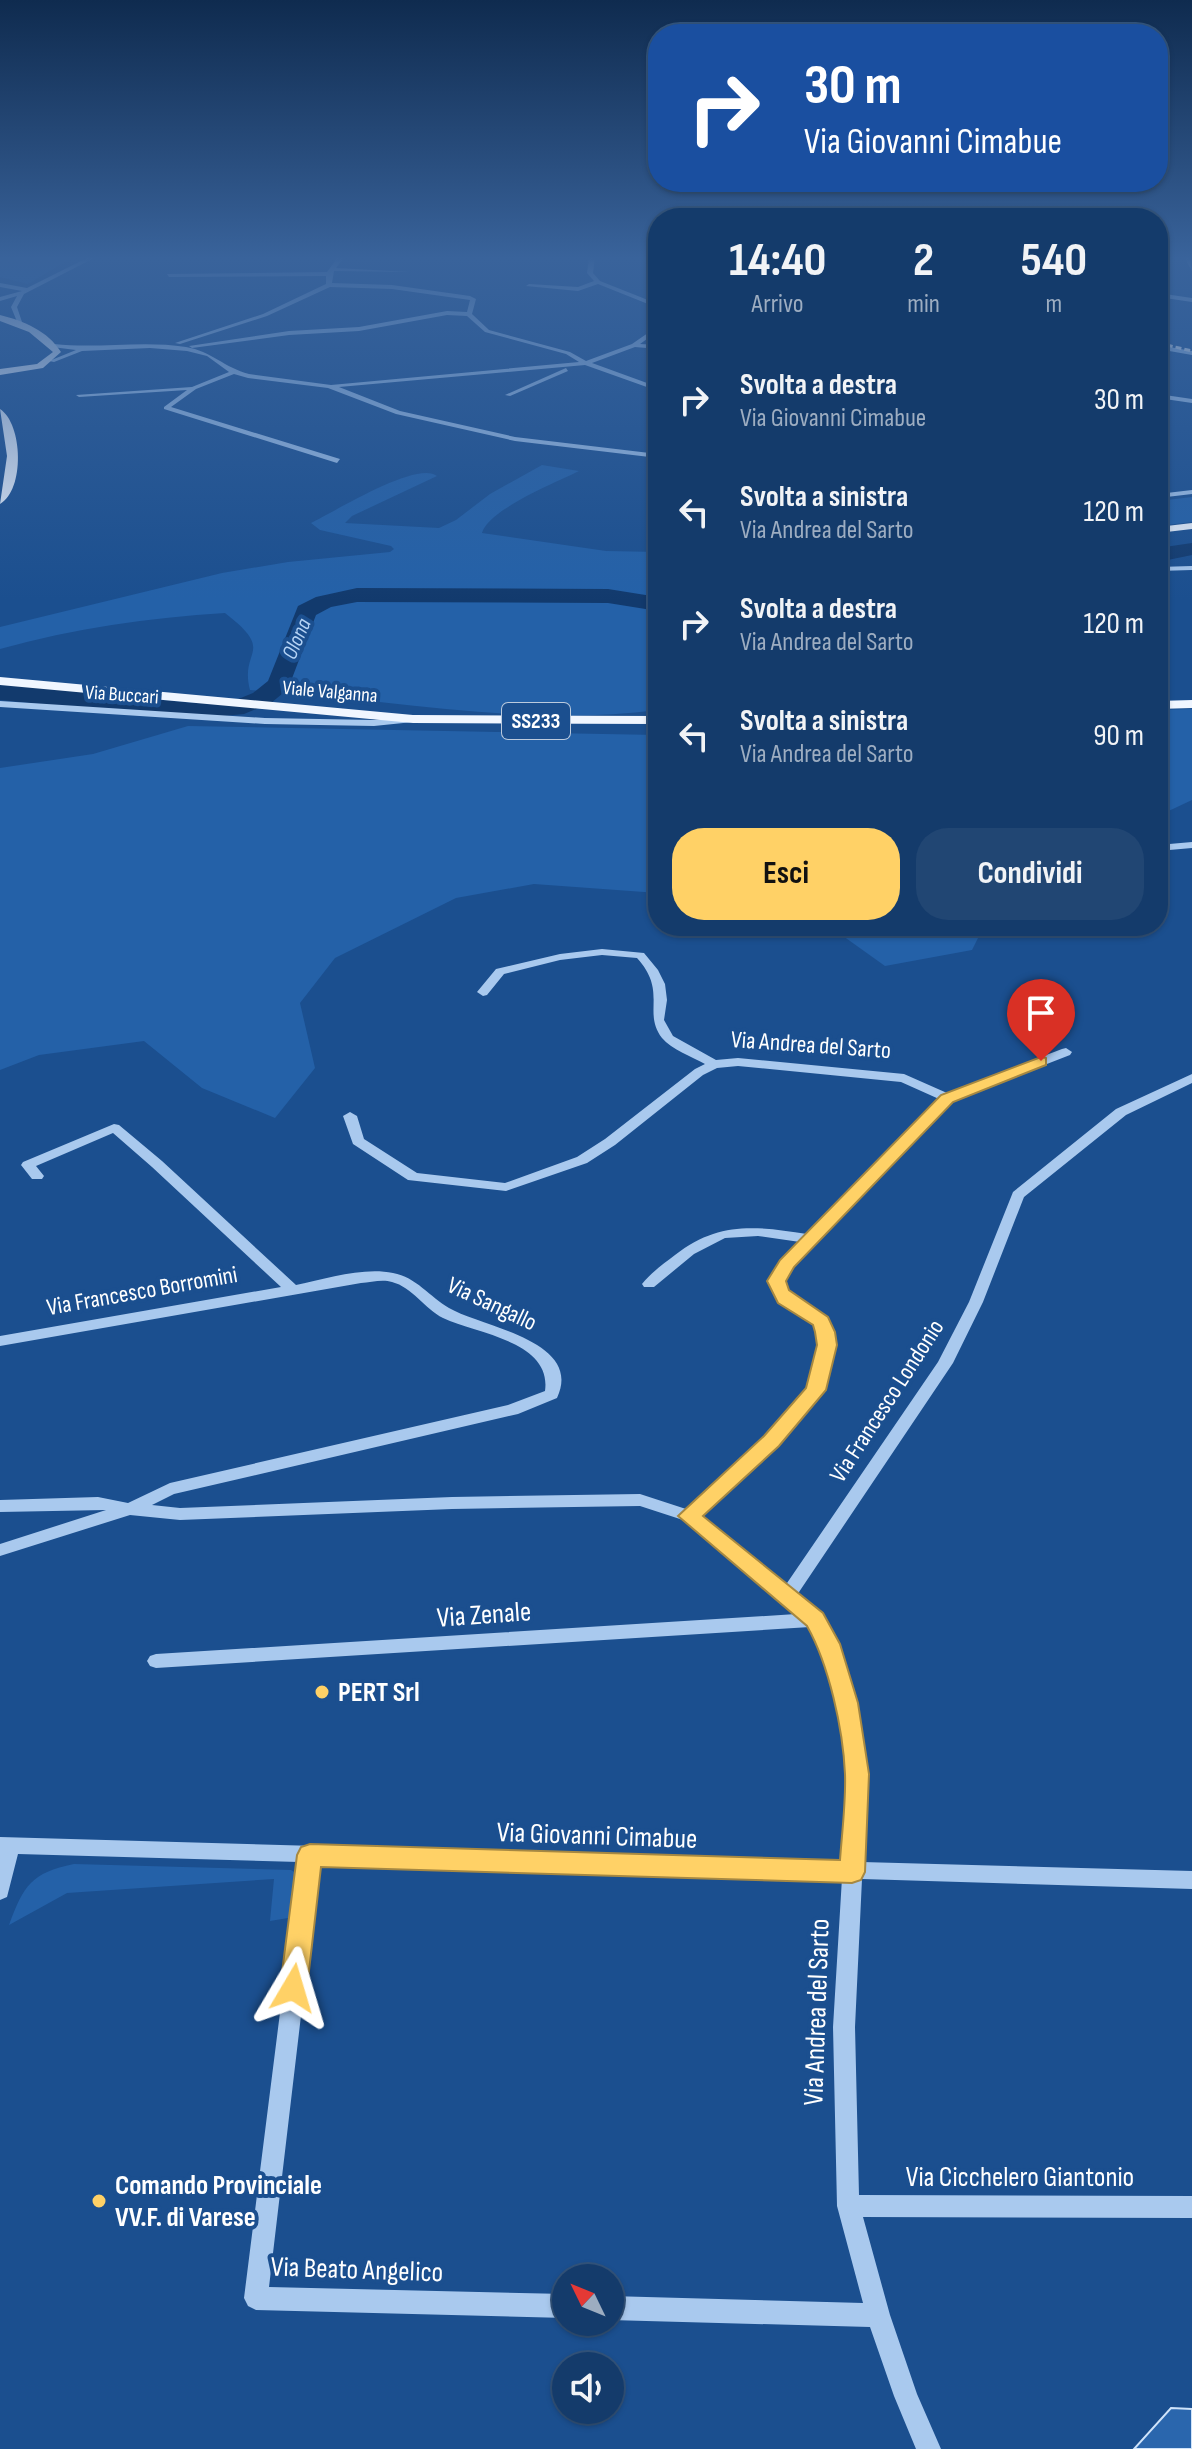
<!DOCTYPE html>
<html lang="it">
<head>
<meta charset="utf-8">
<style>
	body { margin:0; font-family:"Sofia Sans Condensed",sans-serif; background:#214673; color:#f1f3f6; height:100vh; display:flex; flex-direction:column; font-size:30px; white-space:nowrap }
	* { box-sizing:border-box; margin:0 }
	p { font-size:26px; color:#9dadc1 }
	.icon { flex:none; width:44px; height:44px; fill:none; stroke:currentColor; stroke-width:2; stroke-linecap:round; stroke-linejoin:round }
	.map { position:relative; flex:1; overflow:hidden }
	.sheet { position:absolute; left:648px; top:208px; width:520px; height:728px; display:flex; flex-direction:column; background:#143b6b; border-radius:32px; box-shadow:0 2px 6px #0004,0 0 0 2px #33557e }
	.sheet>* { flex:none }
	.top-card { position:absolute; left:648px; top:24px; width:520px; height:168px; border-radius:32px; box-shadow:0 2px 6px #0004,0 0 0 2px #33557e; background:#1a4fa0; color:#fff; overflow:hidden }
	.needle { width:52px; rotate:313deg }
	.buttons { position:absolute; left:552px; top:2264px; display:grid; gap:16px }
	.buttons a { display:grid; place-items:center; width:72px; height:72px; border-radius:50%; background:#143b6b; box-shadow:0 2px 6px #0004,0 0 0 2px #33557e; font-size:40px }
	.pin { position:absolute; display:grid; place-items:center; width:68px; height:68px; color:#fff; margin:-82px -34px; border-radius:50% 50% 50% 0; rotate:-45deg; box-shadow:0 0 8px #0007 }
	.pin .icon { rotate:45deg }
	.me { position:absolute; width:88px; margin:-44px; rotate:7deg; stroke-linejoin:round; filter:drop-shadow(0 0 6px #0008) }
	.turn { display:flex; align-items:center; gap:28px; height:168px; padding:0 24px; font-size:36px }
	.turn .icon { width:104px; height:104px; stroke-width:2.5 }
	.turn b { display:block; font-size:56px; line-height:68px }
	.eta { display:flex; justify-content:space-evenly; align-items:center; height:136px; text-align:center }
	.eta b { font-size:48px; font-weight:700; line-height:56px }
	.primary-button { display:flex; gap:16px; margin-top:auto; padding:16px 24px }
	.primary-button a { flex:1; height:92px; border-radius:32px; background:#ffd166; color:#111; font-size:32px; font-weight:700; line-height:92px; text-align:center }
	.primary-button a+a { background:#214673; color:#f1f3f6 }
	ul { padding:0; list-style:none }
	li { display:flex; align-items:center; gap:24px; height:112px; padding:0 24px }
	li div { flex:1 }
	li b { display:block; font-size:30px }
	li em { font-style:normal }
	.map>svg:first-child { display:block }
	.green { fill:#2461a8 }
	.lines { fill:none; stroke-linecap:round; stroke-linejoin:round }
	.river { fill:#123a6d; fill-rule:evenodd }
	.building { fill:#2a66ad; stroke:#cfe3fa; stroke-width:2 }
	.minor { fill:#a9c9ee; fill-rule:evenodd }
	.major { fill:#f0f6ff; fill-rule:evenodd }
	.rail { stroke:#fff; stroke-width:3; stroke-dasharray:6 3; stroke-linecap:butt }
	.route { fill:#ffd166; stroke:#a68842; stroke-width:2 }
	.poi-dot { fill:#ffd166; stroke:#1b4f8f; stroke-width:3 }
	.labels { text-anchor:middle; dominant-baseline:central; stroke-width:8; stroke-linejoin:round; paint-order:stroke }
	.far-street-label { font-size:20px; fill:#fff; stroke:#1b4f8f }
	.far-water-label { font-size:22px; font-style:italic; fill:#b5d3f5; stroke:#1b4f8f }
	.shield { fill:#1b4f8f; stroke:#bbcadd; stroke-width:2 }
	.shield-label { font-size:22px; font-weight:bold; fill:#fff }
	.street-label { font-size:24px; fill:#fff; stroke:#1b4f8f }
	.near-street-label { font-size:28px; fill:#fff; stroke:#1b4f8f }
	.near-poi-label { font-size:28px; font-weight:bold; fill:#fff; stroke:#1b4f8f; text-anchor:start }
</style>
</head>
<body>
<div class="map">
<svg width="1192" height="2449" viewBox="0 0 1192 2449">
	<rect width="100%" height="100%" fill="#1b4f8f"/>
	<g class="green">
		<path d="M 0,257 L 73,257 L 28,284 L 0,277 Z"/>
		<path d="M 542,465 L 579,471 C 555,483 489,509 482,533 L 606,551 L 658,552 L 658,710 C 523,728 385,698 250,690 C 239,649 277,653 225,613 C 149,618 74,628 0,649 L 0,627 L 222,573 L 288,562 L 390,552 L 394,549 L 391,546 L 320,530 L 311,523 C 334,512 417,460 437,476 L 352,516 L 345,523 L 439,528 L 456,520 L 490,494 Z"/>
		<path d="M 1192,497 L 1192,522 L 1158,526 L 1158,501 Z"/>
		<path d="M 1192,709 L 1192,800 L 1158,816 L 1158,710 Z"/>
		<path d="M 188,726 L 658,735 L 658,893 L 534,884 L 456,898 L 335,958 L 300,1003 L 315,1068 L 275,1118 L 202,1088 L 144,1041 L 39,1055 L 0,1070 L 0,768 L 93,754 Z"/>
		<path d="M 829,926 L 984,926 L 972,950 L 885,966 Z"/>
		<path d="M 74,1864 L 291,1870 L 299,1875 L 294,1917 L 270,1921 L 274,1879 L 67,1893 L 9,1925 C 24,1885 31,1873 74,1864 Z"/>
	</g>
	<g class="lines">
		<g class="river">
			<path d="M 1192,543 L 1192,555 L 1158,562 L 1158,548 Z"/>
			<path d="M 357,588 L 608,589 L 658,597 L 658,611 L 608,603 L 357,602 L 331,607 L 316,615 L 288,689 L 271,703 L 244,714 L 193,719 L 0,700 L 0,684 L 193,703 L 231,702 L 253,693 L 268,681 L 298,606 L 316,597 Z"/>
		</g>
	</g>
	<path class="building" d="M 1171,2408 L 1192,2409 L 1192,2449 L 1134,2449 Z"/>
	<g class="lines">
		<g class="minor">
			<path d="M 89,257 L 96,257 L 24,294 L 17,307 L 23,325 L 18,324 L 11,307 L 17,296 L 0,301 L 0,297 L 22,291 L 0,287 L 0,283 L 27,288 Z"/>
			<path d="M 338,257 L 344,257 L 336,268 L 410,272 L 334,271 L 332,283 L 392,285 L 470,296 L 476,299 L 472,314 L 489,330 L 570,352 L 586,361 L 632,344 L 658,326 L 658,331 L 640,344 L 658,345 L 658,349 L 635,347 L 592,363 L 658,387 L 658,391 L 585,365 L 339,387 L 400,411 L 515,437 L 658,454 L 658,458 L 515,441 L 396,414 L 328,388 L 248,378 L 234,374 L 196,389 L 171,407 L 340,459 L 337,463 L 164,409 L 164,407 L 187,390 L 79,397 L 76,395 L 192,387 L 229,372 L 207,356 L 187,351 L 150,348 L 82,351 L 54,362 L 49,361 L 76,350 L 52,347 L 54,344 C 98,349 142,340 186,347 C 211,351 225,368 249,374 L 331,385 L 579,362 L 566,354 L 485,332 L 467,316 L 447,315 L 359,331 L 289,335 L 192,348 L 189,346 L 289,331 L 359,327 L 447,311 L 467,312 L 470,300 L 392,289 L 330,287 L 267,316 L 180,344 L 175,343 L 263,314 L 326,284 L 326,276 L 169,277 L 167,274 L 327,272 Z"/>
			<path d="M 589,257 L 595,257 L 593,273 L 600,281 L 658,304 L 658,308 L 598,284 L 578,291 L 526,286 L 529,284 L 578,287 L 594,281 L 587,273 Z"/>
			<path d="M 1184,257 L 1190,257 L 1192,271 Z"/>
			<path d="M 1158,293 L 1192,298 L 1192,302 L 1158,297 Z"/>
			<path d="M 1158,345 L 1192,351 L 1192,355 L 1158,349 Z"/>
			<path d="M 566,368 L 568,371 L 510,396 L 505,395 Z"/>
			<path d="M 1158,394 L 1192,399 L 1192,403 L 1158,398 Z"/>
			<path d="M 1192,490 L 1192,494 L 1158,498 L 1158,494 Z"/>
			<path d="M 1192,566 L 1192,570 L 1158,571 L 1158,567 Z"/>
			<path d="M 0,701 L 265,718 L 374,720 L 413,716 L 418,719 L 413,722 L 374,726 L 265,724 L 0,707 Z"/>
			<path d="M 1192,842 L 1192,848 L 1158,851 L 1158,845 Z"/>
			<path d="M 602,949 L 644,953 L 658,970 L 665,984 L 667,1000 L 664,1020 L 673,1036 L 716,1060 L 738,1058 L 904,1074 L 947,1093 L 1062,1049 L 1066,1048 L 1072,1052 L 1070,1055 L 952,1101 L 792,1266 L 784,1281 C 794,1305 826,1307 833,1334 C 837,1352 831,1378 821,1393 C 814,1405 803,1416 793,1426 C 764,1458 732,1487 700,1516 L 785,1586 L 938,1362 L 969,1302 L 1013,1192 L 1116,1109 L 1192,1074 L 1192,1083 L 1126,1115 L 1024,1197 L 983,1302 L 953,1363 L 797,1595 L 821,1615 L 835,1639 L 855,1703 L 866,1774 L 862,1862 L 1192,1871 L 1192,1889 L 862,1879 L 855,2027 L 859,2195 L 1192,2196 L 1192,2218 L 863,2217 L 890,2315 L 917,2394 L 941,2449 L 916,2449 L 894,2396 L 870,2327 L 610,2320 L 610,2296 L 863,2303 L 837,2206 L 833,2027 L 842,1878 L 319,1863 L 269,2287 L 566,2294 L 566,2318 L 256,2310 L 248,2306 L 244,2298 L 299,1862 L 18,1854 L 7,1897 L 0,1900 L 0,1837 L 843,1861 C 844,1833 848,1803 847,1775 C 846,1734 831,1662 810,1627 L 156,1668 L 150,1666 L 147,1661 L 150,1656 L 156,1654 L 796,1614 L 683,1520 L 640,1506 L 452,1509 L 180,1520 L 130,1515 L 0,1556 L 0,1544 L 106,1510 L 0,1512 L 0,1500 L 98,1497 L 128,1503 L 170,1483 L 508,1405 L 545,1391 C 552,1341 477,1334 443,1318 C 425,1309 412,1287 392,1282 C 383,1279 371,1282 361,1283 L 0,1346 L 0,1336 L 281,1287 L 152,1167 L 113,1133 L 36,1166 L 44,1176 L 42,1179 L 32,1179 L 21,1165 L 23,1162 L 114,1124 L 119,1125 L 162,1161 L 296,1285 C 326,1279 362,1267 393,1273 C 416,1277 430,1297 449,1308 C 481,1327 584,1340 557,1398 L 518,1414 L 174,1494 L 152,1505 L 180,1508 L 452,1497 L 640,1494 L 686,1509 L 777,1424 L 807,1390 L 813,1378 L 818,1354 L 818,1332 L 810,1320 L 781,1300 L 770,1281 L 781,1261 L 800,1242 L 758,1236 L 725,1238 L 694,1254 L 654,1287 L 644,1287 L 642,1284 C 651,1273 663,1264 675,1255 C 718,1221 756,1226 807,1234 L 939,1099 L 901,1082 L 738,1066 L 717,1068 L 703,1075 L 615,1145 L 587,1163 L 506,1191 L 408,1180 L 353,1144 L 343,1116 L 350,1112 L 357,1116 L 364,1139 L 417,1173 L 505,1183 L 577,1157 L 605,1139 L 695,1069 L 705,1064 C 692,1057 671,1049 662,1038 C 642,1012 668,992 637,958 L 602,955 L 560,960 L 504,974 L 487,995 L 483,996 L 477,992 L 496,969 L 560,954 Z"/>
		</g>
		<g class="major">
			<path d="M 0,315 C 24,321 48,331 61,352 L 43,368 L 0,375 L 0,369 L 37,364 L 53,352 L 29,332 L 0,321 Z"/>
			<path d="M 0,409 C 23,424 25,490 0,504 L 7,456 Z"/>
			<path d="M 1192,523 L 1192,529 L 1158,533 L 1158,527 Z"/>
			<path d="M 0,677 L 413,715 L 658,716 L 658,724 L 413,723 L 0,685 Z"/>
			<path d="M 1192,700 L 1192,708 L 1158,709 L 1158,701 Z"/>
		</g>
		<path class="rail" d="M 1158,343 L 1192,351"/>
	</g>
	<linearGradient id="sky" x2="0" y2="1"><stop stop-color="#0f2b4f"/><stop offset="0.43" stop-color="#39639b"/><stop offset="1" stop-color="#39639b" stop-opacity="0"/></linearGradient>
	<rect width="1192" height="600" fill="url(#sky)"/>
	<path class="route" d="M 1041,1057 L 1046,1058 L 1046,1065 L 953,1102 L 794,1267 L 786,1281 L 789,1290 L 828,1317 L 835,1332 L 837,1345 L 826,1390 L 779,1446 L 703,1516 L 823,1613 L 840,1644 L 858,1703 L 869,1774 L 865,1872 L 861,1880 L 852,1883 L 321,1867 L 307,1988 L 303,1997 L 293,2000 L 284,1997 L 280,1988 L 297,1855 L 301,1847 L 310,1844 L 840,1860 C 842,1832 846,1802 845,1774 C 843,1729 829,1665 807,1626 L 678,1516 L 764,1436 L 806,1388 L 817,1345 L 815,1332 L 813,1325 L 778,1303 L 767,1281 L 780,1260 L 941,1095 Z"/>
	<g class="poi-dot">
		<circle cx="322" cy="1692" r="8"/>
		<circle cx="99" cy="2201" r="8"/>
	</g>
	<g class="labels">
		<g class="far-street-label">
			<text transform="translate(330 692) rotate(5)">Viale Valganna</text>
			<text transform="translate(122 695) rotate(4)">Via Buccari</text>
		</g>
		<g class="far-water-label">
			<text transform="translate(297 639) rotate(-67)">Olona</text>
		</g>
		<rect class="shield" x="502" y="703" width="68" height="36" rx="6"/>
		<g class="shield-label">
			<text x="536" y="721">SS233</text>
		</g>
		<g class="street-label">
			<text transform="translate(811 1045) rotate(4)">Via Andrea del Sarto</text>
			<text transform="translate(142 1291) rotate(-10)">Via Francesco Borromini</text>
			<text transform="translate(492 1304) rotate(25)">Via Sangallo</text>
			<text transform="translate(887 1401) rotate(-57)">Via Francesco Londonio</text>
		</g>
		<g class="near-street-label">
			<text transform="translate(484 1615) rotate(-4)">Via Zenale</text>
			<text transform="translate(597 1836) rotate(2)">Via Giovanni Cimabue</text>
			<text transform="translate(817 2012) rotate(-88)">Via Andrea del Sarto</text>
			<text x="1020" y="2177">Via Cicchelero Giantonio</text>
			<text transform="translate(357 2270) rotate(2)">Via Beato Angelico</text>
		</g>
		<g class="near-poi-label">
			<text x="338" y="1692">PERT Srl</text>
			<text x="115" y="2185">Comando Provinciale<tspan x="115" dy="32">VV.F. di Varese</tspan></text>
		</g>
	</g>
</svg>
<div class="buttons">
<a><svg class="needle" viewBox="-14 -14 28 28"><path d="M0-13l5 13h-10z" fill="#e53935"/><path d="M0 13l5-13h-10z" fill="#9dadc1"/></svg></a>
<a><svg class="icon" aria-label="sound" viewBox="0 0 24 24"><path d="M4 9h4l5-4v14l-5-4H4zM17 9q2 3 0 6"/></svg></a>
</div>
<div class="pin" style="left:1041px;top:1061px;background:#d93025"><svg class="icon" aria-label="arrive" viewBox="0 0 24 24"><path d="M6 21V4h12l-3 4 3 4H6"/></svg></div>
<svg class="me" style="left:293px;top:1988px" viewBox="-20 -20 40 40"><path d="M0-17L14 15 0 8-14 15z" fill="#ffd166" stroke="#fff" stroke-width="4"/></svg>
<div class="top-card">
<div class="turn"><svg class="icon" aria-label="right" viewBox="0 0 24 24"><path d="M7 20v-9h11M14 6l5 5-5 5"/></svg><div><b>30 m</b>Via Giovanni Cimabue</div></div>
</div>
<section class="sheet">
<div class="eta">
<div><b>14:40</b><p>Arrivo</p></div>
<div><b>2</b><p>min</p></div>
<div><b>540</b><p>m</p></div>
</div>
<ul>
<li><svg class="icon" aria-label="right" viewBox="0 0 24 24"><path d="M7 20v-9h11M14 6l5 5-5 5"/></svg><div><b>Svolta a destra</b><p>Via Giovanni Cimabue</p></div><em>30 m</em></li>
<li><svg class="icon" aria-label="left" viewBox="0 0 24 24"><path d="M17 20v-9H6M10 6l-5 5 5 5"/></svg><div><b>Svolta a sinistra</b><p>Via Andrea del Sarto</p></div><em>120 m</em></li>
<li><svg class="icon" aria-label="right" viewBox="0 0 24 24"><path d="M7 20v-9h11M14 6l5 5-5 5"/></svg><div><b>Svolta a destra</b><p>Via Andrea del Sarto</p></div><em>120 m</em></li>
<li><svg class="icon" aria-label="left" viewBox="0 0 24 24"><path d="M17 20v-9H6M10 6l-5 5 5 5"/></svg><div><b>Svolta a sinistra</b><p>Via Andrea del Sarto</p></div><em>90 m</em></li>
</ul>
<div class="primary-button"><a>Esci</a><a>Condividi</a></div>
</section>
</div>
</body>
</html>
